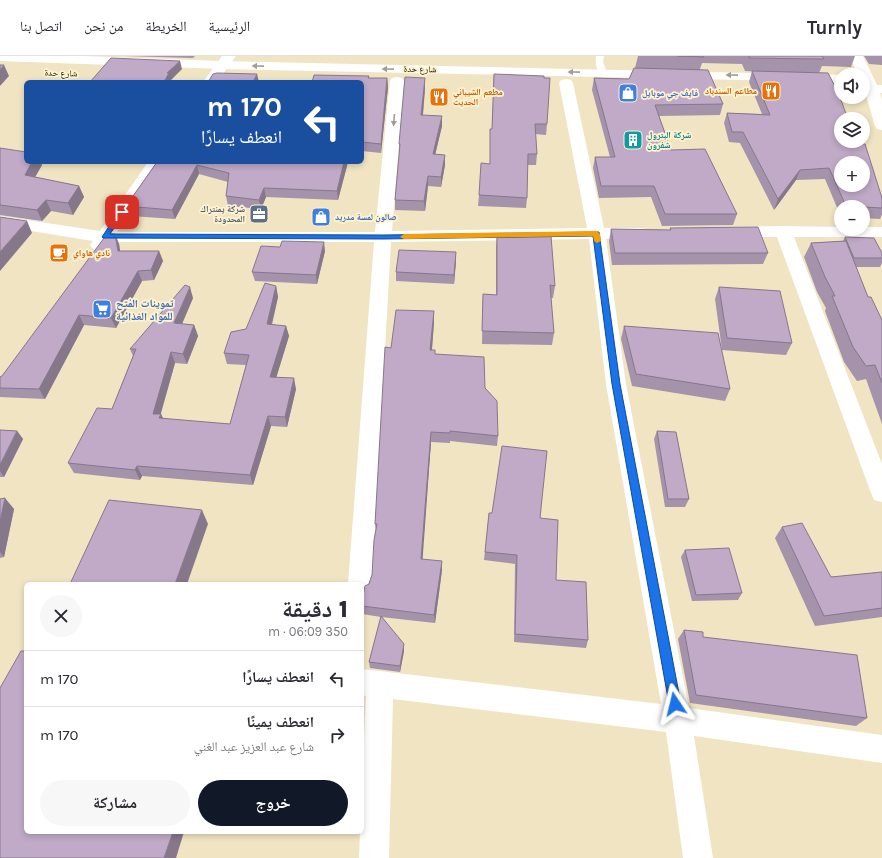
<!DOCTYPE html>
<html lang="ar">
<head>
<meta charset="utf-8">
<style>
	body { margin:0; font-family:Karla,"Noto Naskh Arabic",sans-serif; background:#f7f7f7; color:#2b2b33; direction:rtl; height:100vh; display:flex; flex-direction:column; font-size:15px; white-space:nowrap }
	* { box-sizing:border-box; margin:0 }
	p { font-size:13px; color:#7c7c81 }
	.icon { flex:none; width:22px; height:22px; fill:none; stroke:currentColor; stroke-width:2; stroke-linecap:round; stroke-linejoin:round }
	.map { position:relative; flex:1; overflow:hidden; direction:ltr }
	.sheet { position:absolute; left:24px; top:526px; width:340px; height:252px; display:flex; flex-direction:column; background:#fff; border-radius:6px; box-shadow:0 2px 6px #0003; direction:rtl }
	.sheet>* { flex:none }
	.top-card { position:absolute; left:24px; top:24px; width:340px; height:84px; border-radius:6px; box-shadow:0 2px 6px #0003; direction:rtl; background:#1a4fa0; color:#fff; overflow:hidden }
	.buttons { position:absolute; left:834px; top:12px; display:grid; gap:8px }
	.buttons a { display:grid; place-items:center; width:36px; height:36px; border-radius:50%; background:#fff; box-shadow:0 2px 6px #0003; font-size:20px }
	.pin { position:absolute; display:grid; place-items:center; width:34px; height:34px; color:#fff; margin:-17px; border-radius:8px; box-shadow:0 2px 6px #0006 }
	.me { position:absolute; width:44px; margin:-22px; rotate:350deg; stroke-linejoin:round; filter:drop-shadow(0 0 3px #0008) }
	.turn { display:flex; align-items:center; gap:14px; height:84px; padding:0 16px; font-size:18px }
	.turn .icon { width:52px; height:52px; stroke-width:2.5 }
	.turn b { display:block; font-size:28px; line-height:34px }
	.round { display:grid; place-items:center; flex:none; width:42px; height:42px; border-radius:21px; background:#f7f7f7 }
	.headline { display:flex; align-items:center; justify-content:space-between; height:68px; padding:0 16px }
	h1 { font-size:24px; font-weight:800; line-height:30px }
	.button { display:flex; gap:8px; margin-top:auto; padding:8px 16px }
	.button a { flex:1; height:46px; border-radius:24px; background:#111827; color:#fff; font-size:16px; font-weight:800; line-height:46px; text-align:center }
	.button a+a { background:#f7f7f7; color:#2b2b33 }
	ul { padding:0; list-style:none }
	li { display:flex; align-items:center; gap:12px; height:56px; padding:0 16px; border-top:1px solid #e1e1e2 }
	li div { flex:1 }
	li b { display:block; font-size:15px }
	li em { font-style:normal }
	header { display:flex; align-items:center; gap:24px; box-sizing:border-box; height:56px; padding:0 20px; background:#fff; border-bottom:1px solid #e1e1e2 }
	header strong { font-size:19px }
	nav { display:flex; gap:22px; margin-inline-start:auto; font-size:14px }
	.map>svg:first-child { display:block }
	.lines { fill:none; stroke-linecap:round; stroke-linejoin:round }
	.lane { fill:#fff; fill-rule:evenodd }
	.street { fill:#fff; fill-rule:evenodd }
	.primary { fill:#fff; fill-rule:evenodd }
	.wall { fill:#a592ab }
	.shaded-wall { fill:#86778b }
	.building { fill:#c0aac7; stroke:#86778b; fill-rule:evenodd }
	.oneway { fill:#a09e9a }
	.route { fill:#1a73e8; stroke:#114b97 }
	.slow { fill:#f59e0b }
	.labels { text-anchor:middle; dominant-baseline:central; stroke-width:3.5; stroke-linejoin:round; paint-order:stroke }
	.far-street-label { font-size:9px; fill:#110c03; stroke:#fef2cf }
	.far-food-label { font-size:9px; font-weight:bold; fill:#c56008; stroke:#fef2cf; text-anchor:start }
	.far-shop-label { font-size:9px; font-weight:bold; fill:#366cbe; stroke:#fef2cf; text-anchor:start }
	.far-culture-label { font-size:9px; font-weight:bold; fill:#0d838f; stroke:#fef2cf; text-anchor:start }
	.far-service-label { font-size:9px; font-weight:bold; fill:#4e5e75; stroke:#fef2cf; text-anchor:end }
	.shop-label { font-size:11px; font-weight:bold; fill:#366cbe; stroke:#fef2cf; text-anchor:start }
</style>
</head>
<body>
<header>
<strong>Turnly</strong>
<nav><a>الرئيسية</a><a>الخريطة</a><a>من نحن</a><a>اتصل بنا</a></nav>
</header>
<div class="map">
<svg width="882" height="802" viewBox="0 0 882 802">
	<rect width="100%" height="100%" fill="#f0e4c2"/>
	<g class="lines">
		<path class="lane" d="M 596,0 L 604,0 L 603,6 L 607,16 L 606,18 L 600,18 C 596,12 595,7 596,0 Z"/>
		<g class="street">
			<path d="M 222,0 L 236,0 L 217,26 L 203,26 Z"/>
			<path d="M 849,0 L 863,0 L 879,33 L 882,44 L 882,74 L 877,73 L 875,70 L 863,29 L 863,19 L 858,19 Z"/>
			<path d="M 397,21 L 402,22 L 404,25 L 392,175 L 587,172 L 559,27 L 561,24 L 566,23 L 571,24 L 573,27 L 604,172 L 641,172 L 647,173 L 650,177 L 647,181 L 641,182 L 606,183 L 626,328 L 689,652 L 882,679 L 882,707 L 694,680 L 713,802 L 683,802 L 666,676 L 393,643 L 389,802 L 359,802 L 360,776 L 362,776 L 362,728 L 366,640 L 362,639 L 362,613 L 661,648 L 606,328 L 589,183 L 391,186 L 372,528 L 369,536 L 362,538 L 362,528 L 348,528 L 374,186 L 110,186 L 105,193 L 99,195 L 93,193 L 90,189 L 93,185 L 0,170 L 0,160 L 100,175 L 148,106 L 164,106 L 117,176 L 375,176 L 390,25 L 392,22 Z"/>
			<path d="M 783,170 L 841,171 L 841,173 L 863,173 L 863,171 L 882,171 L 882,181 L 794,181 L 882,408 L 882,446 L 874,444 L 871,437 L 777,181 L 729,181 L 723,180 L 720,176 L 723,172 L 729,171 Z"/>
		</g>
		<g class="primary">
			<path d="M 0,0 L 84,0 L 222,5 L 846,19 L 841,19 L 841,26 L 222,13 L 0,5 Z"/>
			<rect x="863" y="29" width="19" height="8"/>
		</g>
	</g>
	<g class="wall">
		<path d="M 125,0 L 195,0 L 193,2 Z"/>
		<path d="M 638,0 L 855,0 L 851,11 L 822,10 L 819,17 L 841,63 L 882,142 L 882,158 L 880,163 L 863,162 L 863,151 L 841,151 L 841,161 L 825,123 L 796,124 L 774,154 L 740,87 L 729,86 L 724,67 L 727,57 L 762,58 L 749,26 L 752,15 L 766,16 L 745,15 L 742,8 L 702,7 L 700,13 L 723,48 L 720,59 L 659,60 L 671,94 L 737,158 L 733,169 L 662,170 L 651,141 L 599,142 L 593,112 L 595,101 L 610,101 L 592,34 L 594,22 L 629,23 L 635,12 Z"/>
		<path d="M 864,0 L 882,0 L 882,9 L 869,8 Z"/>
		<path d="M 494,18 L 547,68 L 546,79 L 535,78 L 537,98 L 536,109 L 527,109 L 527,142 L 526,152 L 478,150 L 479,139 L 490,108 L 490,73 L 492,73 Z"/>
		<path d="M 369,20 L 369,22 L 387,22 L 388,31 L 381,97 L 362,95 L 362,26 Z"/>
		<path d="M 425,32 L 423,59 L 442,70 L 435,98 L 445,109 L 441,131 L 428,130 L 425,155 L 395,154 L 395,144 L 400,96 L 399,88 Z"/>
		<path d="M 0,92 L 42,109 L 35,121 L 79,130 L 84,141 L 73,159 L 51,155 L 42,165 L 0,159 Z"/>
		<path d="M 157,106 L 348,106 L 338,144 L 266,141 L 261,153 L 228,150 L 226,140 L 228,126 L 199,118 L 175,163 L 130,160 L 126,150 Z"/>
		<path d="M 670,172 L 768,197 L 763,208 L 612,209 L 609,185 L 611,173 L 670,174 Z"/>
		<path d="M 115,178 L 119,188 L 120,195 L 159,195 L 163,205 L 154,224 L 142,225 L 116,272 L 84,269 L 45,343 L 0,341 L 0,321 L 2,320 Z"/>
		<path d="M 497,178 L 555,230 L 553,242 L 551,242 L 554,277 L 552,289 L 482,288 L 483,238 L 496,239 L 496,191 Z"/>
		<path d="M 845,181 L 882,197 L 882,207 L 880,211 L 856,211 L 868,241 L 882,264 L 882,368 L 866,323 L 857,325 L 844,306 L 825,255 L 826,252 L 817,236 L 804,201 L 811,187 L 843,185 Z"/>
		<path d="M 280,191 L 325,195 L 317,228 L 255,225 L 252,216 Z"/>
		<path d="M 456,205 L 454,228 L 396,225 L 396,216 Z"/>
		<path d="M 276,230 L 278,241 L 272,269 L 286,270 L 289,280 L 276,322 L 296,333 L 287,371 L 271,370 L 253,429 L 142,420 L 140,424 L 74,417 L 68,407 L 112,353 L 133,300 L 130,293 L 193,242 L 182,268 L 194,269 L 198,280 L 187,308 L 175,307 L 160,358 L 161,358 L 163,363 L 230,368 L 246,309 L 227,308 L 224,297 L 246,273 Z"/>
		<path d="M 719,231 L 792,287 L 786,299 L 722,294 L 715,243 Z"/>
		<path d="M 434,255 L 434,266 L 432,294 L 435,298 L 485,332 L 498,380 L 497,390 L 450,385 L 450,387 L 431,386 L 422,503 L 442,514 L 435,567 L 381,561 L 404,595 L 400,616 L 370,612 L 369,606 L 381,561 L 362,558 L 362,544 L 372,519 L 376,475 L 375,468 L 391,292 Z"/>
		<path d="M 624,270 L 730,333 L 725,345 L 632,330 L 621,283 Z"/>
		<path d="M 0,374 L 17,375 L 23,383 L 4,421 L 0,421 Z"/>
		<path d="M 657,375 L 689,443 L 685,451 L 665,451 L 654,383 Z"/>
		<path d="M 0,443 L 14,453 L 4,501 L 0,502 Z"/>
		<path d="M 489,457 L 540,462 L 556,524 L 588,584 L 586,592 L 514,586 L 515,508 L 484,504 Z"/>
		<path d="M 782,471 L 831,521 L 882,516 L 882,561 L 815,570 L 775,482 Z"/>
		<path d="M 685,494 L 742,537 L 738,544 L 692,545 L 681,501 Z"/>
		<path d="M 684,574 L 703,581 L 867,662 L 856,670 L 690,647 L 678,583 Z"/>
	</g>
	<g class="shaded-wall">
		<path d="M 180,5 L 182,13 L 171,24 L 171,26 L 164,26 L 167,17 Z"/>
		<path d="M 4,9 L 9,20 L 0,30 L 0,14 Z"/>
		<path d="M 257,18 L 259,26 L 253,26 Z"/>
		<path d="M 387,22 L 388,31 L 381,97 L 381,88 Z"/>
		<path d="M 425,22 L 425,32 L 422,69 L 421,59 Z"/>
		<path d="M 442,60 L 442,70 L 433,108 L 433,98 Z"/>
		<path d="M 445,99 L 445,109 L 441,131 L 441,121 Z"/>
		<path d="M 32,106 L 40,106 L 42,109 L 30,130 L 25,119 Z"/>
		<path d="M 344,106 L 348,106 L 338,144 L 337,135 Z"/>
		<path d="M 197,109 L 199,118 L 175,163 L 172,154 Z"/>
		<path d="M 800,114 L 796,124 L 774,154 L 778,143 Z"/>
		<path d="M 428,120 L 428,130 L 425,155 L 424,145 Z"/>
		<path d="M 79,130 L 84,141 L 73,159 L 68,147 Z"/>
		<path d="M 264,132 L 266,141 L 261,153 L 259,144 Z"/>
		<path d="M 46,144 L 51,155 L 42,165 L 37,154 Z"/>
		<path d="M 27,165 L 32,177 L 0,215 L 0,196 Z"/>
		<path d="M 115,178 L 119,188 L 122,205 L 118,195 Z"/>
		<path d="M 324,186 L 325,195 L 317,228 L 316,219 Z"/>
		<path d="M 159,195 L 163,205 L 154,224 L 151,214 Z"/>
		<path d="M 456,196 L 456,205 L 454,228 L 454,219 Z"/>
		<path d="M 138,215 L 142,225 L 116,272 L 111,262 Z"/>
		<path d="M 276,230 L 278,241 L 269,279 L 267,268 Z"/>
		<path d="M 190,231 L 193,242 L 178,277 L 174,267 Z"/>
		<path d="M 434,255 L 434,266 L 431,304 L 430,294 Z"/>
		<path d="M 79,259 L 84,269 L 45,343 L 39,333 Z"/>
		<path d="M 194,269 L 198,280 L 187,308 L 183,298 Z"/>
		<path d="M 286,270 L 289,280 L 273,332 L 270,321 Z"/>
		<path d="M 171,296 L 175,307 L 158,368 L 153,358 Z"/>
		<path d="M 294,322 L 296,333 L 287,371 L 285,361 Z"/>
		<path d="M 161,358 L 166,368 L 159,362 Z"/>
		<path d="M 268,360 L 271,370 L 253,429 L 250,419 Z"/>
		<path d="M 17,375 L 23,383 L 4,421 L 0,415 L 0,409 Z"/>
		<path d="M 431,376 L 431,386 L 422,512 L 421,503 Z"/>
		<path d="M 137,410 L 142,420 L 140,424 L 135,414 Z"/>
		<path d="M 5,442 L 14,453 L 4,501 L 0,496 L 0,466 Z"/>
		<path d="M 202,454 L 208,468 L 187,528 L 175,528 Z"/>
		<path d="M 442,505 L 442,514 L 435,567 L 434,559 Z"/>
		<path d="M 404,588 L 404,595 L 400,616 L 400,610 Z"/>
		<path d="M 173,776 L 184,776 L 176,802 L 164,802 Z"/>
	</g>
	<g class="building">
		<path d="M 677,0 L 703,0 L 704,1 Z"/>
		<path d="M 749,0 L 822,0 L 824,3 L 749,2 Z"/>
		<path d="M 111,2 L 180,5 L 167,17 L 169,17 L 164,26 L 90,26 Z"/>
		<path d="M 0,9 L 4,9 L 0,14 Z"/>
		<path d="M 634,12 L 708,14 L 723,48 L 655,49 L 671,94 L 705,93 L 737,158 L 665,158 L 654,130 L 601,130 L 595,101 L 615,101 L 594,22 L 629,23 Z"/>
		<path d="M 752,15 L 828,17 L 838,36 L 848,63 L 841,63 L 841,85 L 855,85 L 856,88 L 865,88 L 882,142 L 882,152 L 846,150 L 829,112 L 800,114 L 778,143 L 743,76 L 732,76 L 727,57 L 770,59 ZM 841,107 L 863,107 L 863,129 L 841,129 Z"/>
		<path d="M 217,17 L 257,18 L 253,26 L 208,26 L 213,18 Z"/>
		<path d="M 494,18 L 544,20 L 544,22 L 550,22 L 547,68 L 535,68 L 537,98 L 528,98 L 527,142 L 479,139 L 481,107 L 490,108 L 490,73 L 492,73 Z"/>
		<path d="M 314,19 L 369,20 L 368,22 L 387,22 L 381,88 L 362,86 L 362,26 L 312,26 Z"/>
		<path d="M 405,21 L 425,22 L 421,59 L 442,60 L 433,98 L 445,99 L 441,121 L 428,120 L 424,145 L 395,144 L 400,88 L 399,88 Z"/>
		<path d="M 0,92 L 26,96 L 26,106 L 32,106 L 25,119 L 79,130 L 68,147 L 46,144 L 37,154 L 0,149 Z"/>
		<path d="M 157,106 L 344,106 L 337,135 L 264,132 L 259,144 L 226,140 L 229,117 L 197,109 L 172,154 L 126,150 Z"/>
		<path d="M 0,161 L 27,165 L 0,196 Z"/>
		<path d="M 758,171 L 768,197 L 615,197 L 611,173 L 671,174 L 670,172 Z"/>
		<path d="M 107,178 L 115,178 L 118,195 L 159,195 L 151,214 L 138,215 L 111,262 L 79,259 L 39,333 L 0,332 L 0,321 L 2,320 Z"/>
		<path d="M 497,178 L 551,180 L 555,230 L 550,229 L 554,277 L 482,275 L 483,238 L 497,239 Z"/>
		<path d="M 845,181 L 874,182 L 882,197 L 882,202 L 854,202 Z"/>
		<path d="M 282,185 L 324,186 L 316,219 L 252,216 L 261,190 L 280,191 Z"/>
		<path d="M 846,185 L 868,241 L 871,241 L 882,264 L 882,327 L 875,309 L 866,310 L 853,291 L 832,240 L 835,240 L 825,221 L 811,187 Z"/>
		<path d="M 399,194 L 456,196 L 454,219 L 396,216 Z"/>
		<path d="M 265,227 L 276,230 L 267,268 L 286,270 L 270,321 L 294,322 L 285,361 L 268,360 L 250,419 L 137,410 L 135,414 L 68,407 L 97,352 L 112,353 L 136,293 L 130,293 L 185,229 L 190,231 L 174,267 L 194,269 L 183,298 L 171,296 L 153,358 L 161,358 L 159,362 L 230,368 L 249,299 L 224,297 L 231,276 L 246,273 Z"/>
		<path d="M 719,231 L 780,235 L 792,287 L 727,282 Z"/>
		<path d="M 396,254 L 434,255 L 430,294 L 435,294 L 435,298 L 484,301 L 485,332 L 497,345 L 498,380 L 450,375 L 450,377 L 431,376 L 421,503 L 442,505 L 434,559 L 362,550 L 362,544 L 365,530 L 369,528 L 372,519 L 374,484 L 377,468 L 375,468 L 385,291 L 391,292 Z"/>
		<path d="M 624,270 L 718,277 L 730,333 L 636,318 Z"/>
		<path d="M 0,374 L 17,375 L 0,409 Z"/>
		<path d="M 657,375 L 676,376 L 689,443 L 668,443 Z"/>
		<path d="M 502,390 L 547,395 L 540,462 L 558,464 L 556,524 L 586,526 L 588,584 L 515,578 L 517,499 L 485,496 L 489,457 L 492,457 Z"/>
		<path d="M 5,442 L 0,466 L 0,443 Z"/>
		<path d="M 109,444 L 202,454 L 175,528 L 70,528 Z"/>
		<path d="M 802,467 L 831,521 L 882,516 L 882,552 L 824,560 L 782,471 Z"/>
		<path d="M 729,492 L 742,537 L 696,539 L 685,494 Z"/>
		<path d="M 381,560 L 404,588 L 400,610 L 369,606 Z"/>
		<path d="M 684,574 L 703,576 L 703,581 L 857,599 L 867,662 L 696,639 Z"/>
		<path d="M 21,595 L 26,595 L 26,776 L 173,776 L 164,802 L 0,802 L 0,632 Z"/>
	</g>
	<defs><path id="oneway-solid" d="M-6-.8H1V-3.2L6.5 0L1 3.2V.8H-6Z"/></defs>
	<g class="oneway">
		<use href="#oneway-solid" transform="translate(258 10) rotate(-179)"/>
		<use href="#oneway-solid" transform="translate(388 13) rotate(-179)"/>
		<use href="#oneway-solid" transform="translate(574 16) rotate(-179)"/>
		<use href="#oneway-solid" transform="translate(732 19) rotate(-179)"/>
		<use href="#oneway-solid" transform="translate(394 64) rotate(95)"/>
	</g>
	<path class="route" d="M 120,154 L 125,156 L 110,178 L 383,179 L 599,176 L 620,328 L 681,648 L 679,652 L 675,654 L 671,652 L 669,648 L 612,328 L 593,180 L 383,183 L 103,182 L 102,181 Z"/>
	<path class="slow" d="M 597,175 L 600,178 L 601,185 L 597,187 L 594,185 L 593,180 L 404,183 L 400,181 L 404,178 Z"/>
	<defs>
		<g id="restaurant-square" transform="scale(1)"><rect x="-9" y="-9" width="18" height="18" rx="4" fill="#e8710a" stroke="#fef2cf"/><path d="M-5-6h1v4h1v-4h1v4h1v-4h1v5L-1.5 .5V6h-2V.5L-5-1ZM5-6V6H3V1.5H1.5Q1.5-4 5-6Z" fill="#fff"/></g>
		<g id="shop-square" transform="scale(1)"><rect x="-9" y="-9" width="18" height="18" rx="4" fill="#3f7fe0" stroke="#fef2cf"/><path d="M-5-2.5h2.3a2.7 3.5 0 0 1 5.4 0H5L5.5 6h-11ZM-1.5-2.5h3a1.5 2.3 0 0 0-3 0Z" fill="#fff"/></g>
		<g id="building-square" transform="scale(1)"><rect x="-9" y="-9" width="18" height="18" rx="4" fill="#0f9aa8" stroke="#fef2cf"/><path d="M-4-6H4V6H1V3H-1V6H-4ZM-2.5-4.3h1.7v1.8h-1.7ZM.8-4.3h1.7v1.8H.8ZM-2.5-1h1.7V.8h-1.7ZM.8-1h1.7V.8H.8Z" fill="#fff"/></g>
		<g id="office-square" transform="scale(1)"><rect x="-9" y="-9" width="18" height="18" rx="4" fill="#5c6f8a" stroke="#fef2cf"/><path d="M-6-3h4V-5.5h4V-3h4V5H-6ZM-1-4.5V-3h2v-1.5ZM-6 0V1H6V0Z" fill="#fff"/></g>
		<g id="cafe-square" transform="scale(1)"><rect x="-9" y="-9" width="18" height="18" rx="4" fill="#e8710a" stroke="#fef2cf"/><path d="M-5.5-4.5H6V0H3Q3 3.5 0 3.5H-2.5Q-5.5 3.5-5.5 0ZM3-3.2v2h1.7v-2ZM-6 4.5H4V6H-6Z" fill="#fff"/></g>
		<g id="supermarket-square" transform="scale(1)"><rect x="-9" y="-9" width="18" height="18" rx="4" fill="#3f7fe0" stroke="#fef2cf"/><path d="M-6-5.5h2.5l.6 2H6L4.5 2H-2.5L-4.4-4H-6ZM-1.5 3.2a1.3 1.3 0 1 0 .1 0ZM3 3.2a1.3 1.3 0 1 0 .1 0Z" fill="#fff"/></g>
	</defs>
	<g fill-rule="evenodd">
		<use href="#restaurant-square" x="771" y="35"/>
		<use href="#shop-square" x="628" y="37"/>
		<use href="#restaurant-square" x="439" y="41"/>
		<use href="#building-square" x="633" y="84"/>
		<use href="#office-square" x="259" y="158"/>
		<use href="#shop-square" x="321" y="161"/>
		<use href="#cafe-square" x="59" y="197"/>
		<use href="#supermarket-square" x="102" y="253"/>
	</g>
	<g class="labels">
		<g class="far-street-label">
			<text transform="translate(420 13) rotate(1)">شارع حدة</text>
			<text transform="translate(61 17) rotate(2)">شارع حدة</text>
		</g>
		<g class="far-food-label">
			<text x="757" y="35" text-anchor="end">مطاعم السندباد</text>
			<text x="453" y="36">مطعم الشيباني<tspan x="453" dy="10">الحديث</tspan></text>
			<text x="73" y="197">نادي هاواي</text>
		</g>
		<g class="far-shop-label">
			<text x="642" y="37">فايف جي موبايل</text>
			<text x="335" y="161">صالون لمسة مدريد</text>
		</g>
		<g class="far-culture-label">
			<text x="647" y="79">شركة البترول<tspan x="647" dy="10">شفرون</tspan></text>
		</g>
		<g class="far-service-label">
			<text x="245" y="153">شركة يمنتراك<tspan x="245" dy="10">المحدودة</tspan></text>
		</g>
		<g class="shop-label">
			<text x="116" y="247">تموينات الفتح<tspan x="116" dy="13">للمواد الغذائية</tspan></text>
		</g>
	</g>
</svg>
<div class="buttons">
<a><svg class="icon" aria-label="sound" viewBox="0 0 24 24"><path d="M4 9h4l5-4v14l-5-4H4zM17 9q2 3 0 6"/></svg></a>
<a><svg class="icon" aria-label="layers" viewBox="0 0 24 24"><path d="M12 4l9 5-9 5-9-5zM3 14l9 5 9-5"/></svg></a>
<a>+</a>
<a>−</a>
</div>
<div class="pin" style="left:122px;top:156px;background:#d93025"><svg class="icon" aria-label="arrive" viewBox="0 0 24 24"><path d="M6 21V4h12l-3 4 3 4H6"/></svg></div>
<svg class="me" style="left:675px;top:648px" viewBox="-20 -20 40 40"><path d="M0-17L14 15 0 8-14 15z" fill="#1a73e8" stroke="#fff" stroke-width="4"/></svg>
<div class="top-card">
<div class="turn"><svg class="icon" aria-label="left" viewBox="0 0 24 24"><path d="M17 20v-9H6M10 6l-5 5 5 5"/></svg><div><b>170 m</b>انعطف يسارًا</div></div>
</div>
<section class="sheet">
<div class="headline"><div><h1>1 دقيقة</h1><p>350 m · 06:09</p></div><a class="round"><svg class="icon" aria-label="close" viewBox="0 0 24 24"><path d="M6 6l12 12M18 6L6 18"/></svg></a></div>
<ul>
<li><svg class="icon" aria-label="left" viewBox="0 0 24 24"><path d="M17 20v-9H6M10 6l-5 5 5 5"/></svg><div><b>انعطف يسارًا</b></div><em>170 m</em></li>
<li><svg class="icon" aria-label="right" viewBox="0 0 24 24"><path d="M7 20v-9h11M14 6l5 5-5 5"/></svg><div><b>انعطف يمينًا</b><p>شارع عبد العزيز عبد الغني</p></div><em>170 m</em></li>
</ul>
<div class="button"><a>خروج</a><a>مشاركة</a></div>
</section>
</div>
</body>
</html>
